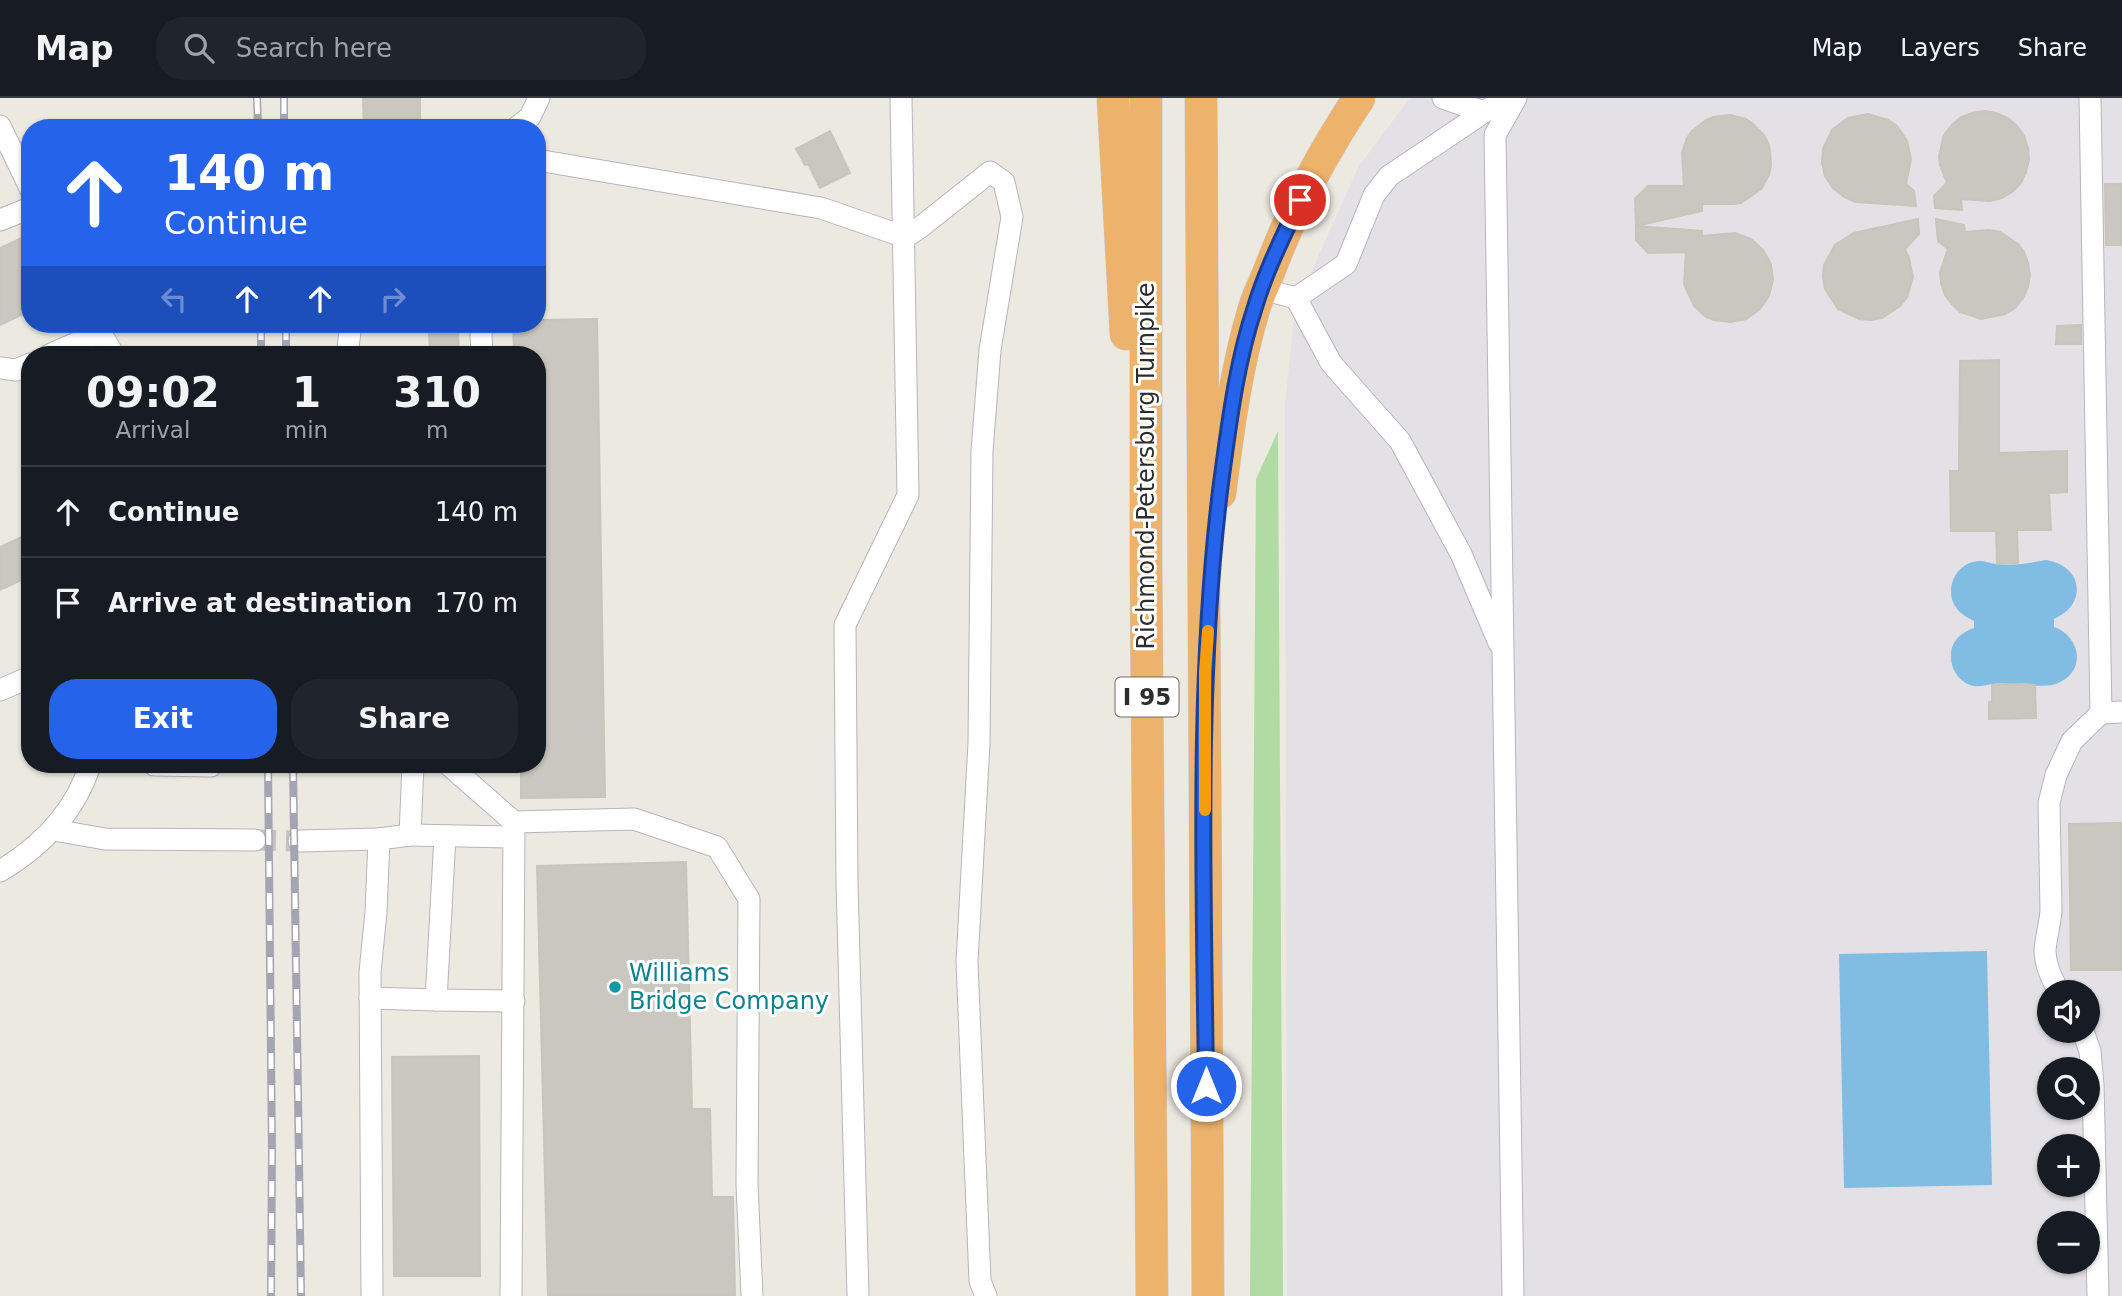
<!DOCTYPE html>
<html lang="en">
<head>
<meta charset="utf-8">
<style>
	body { margin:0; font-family:"DejaVu Sans",sans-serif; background:#20242c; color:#f1f3f6; height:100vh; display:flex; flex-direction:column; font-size:26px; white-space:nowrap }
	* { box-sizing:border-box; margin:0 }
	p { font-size:23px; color:#9ea1a6 }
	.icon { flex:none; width:38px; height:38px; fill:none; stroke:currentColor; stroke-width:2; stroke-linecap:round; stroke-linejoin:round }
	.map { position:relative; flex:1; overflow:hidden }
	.sheet { position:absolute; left:21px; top:248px; width:525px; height:427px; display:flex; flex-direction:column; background:#171b24; border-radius:28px; box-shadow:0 2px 5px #0004 }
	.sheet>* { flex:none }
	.top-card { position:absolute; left:21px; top:21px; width:525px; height:214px; border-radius:28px; box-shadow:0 2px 5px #0004; background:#2563eb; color:#fff; overflow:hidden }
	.fabs { position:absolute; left:2037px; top:882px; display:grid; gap:14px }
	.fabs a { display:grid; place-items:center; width:63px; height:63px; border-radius:50%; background:#171b24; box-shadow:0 2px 5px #0004; font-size:35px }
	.pin { position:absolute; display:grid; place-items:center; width:60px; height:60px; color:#fff; margin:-30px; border:4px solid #fff; border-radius:50%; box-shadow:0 2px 7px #0007 }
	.me { position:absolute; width:77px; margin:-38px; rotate:0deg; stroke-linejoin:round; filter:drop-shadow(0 0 5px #0008) }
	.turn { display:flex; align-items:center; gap:24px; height:147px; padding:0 28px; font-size:32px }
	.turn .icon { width:91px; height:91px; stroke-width:2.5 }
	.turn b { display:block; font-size:49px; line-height:60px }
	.lanes { display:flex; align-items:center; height:66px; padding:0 28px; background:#0003; justify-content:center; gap:35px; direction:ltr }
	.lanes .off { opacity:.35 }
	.eta { display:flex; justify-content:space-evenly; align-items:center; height:119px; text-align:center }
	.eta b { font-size:42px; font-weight:600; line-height:49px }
	.action { display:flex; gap:14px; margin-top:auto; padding:14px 28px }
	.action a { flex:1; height:80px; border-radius:28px; background:#2563eb; color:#fff; font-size:28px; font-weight:600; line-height:80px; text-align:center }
	.action a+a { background:#20242c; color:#f1f3f6 }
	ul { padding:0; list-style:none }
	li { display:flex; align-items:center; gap:21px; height:91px; padding:0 28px; border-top:2px solid #363941 }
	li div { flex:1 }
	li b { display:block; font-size:26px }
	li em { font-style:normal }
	header { display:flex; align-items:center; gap:42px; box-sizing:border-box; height:98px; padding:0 35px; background:#171b24; border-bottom:2px solid #363941 }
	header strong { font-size:33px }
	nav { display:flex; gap:38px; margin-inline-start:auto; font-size:24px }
	.search { width:490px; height:63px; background:#20242c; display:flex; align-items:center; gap:18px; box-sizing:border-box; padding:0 24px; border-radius:28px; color:#9ea1a6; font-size:26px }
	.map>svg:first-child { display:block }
	.industrial { fill:#e3e0e6; fill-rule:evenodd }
	.green { fill:#b0dca4 }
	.water { fill:#81bce2 }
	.building { fill:#c9c7bf; stroke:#c8c5ba; stroke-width:2 }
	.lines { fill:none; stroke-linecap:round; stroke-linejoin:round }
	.minor-tunnel { stroke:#c6c3bd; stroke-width:21; stroke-dasharray:21 10; stroke-linecap:butt }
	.minor-casing { stroke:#b4b5bf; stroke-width:23 }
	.highway-casing { stroke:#c8c8c8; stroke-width:33 }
	.minor { stroke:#fff; stroke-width:21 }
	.highway { stroke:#edb36c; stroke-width:32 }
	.rail-casing { stroke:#a4a4b4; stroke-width:8 }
	.rail { stroke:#fff; stroke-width:5; stroke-dasharray:16; stroke-linecap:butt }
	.route-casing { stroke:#184099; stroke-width:18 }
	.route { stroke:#2563eb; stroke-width:12 }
	.slow { stroke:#f59e0b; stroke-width:12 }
	.culture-dot { fill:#0f9aa8; stroke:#fff; stroke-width:2.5 }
	.labels { text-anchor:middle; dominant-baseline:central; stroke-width:6; stroke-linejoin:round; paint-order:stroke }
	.shield { fill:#fff; stroke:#6c6c6c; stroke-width:2 }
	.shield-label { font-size:23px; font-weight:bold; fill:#2d2d2d }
	.street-label { font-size:24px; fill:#2d2d2d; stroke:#fff }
	.culture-label { font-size:24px; fill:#0d838f; stroke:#fff; text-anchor:start }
</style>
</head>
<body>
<header>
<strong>Map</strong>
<div class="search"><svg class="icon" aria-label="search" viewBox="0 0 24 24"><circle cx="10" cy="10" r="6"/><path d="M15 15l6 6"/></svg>Search here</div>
<nav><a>Map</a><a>Layers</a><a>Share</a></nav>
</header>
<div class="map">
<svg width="2122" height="1198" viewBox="0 0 2122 1198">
	<rect width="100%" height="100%" fill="#ece9e1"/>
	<path class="industrial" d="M 1410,0 L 2122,0 L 2122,1198 L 1287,1198 L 1285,306 L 1295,210 L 1359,68 ZM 2049,894 L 2088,894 L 2088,933 L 2049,933 ZM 2049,971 L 2088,971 L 2088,1010 L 2049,1010 ZM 2049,1048 L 2088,1048 L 2088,1087 L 2049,1087 ZM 2049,1125 L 2088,1125 L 2088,1164 L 2049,1164 Z"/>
	<path class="green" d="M 1278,333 L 1283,1198 L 1250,1198 L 1256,381 Z"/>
	<g class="water">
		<path d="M 2046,462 C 2083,468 2088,506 2054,521 L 2054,529 C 2078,537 2087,569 2062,583 C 2059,585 2056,586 2052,587 C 2032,590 2012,584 1992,586 C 1984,587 1978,590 1970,587 C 1958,583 1950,569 1951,557 C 1951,543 1962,534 1974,530 L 1974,523 C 1962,517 1952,510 1951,495 C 1950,478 1964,462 1981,463 C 1986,463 1992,466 1997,466 C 2014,468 2030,465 2046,462 Z"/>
		<path d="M 1987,853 L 1992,1087 L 1844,1090 L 1839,856 Z"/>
	</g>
	<g class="building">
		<path d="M 363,0 L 420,0 L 420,30 L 364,30 Z"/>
		<path d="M 1985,13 L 1996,15 L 2008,20 L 2017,28 L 2024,38 L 2028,50 L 2029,62 L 2026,74 L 2021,85 L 2012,94 L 2002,100 L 1990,103 L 1961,101 L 1962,112 L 1935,110 L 1934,98 L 1947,85 L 1940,67 L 1939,58 L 1944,37 L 1952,27 L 1961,19 L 1972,15 Z"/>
		<path d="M 1868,16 L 1888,22 L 1897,28 L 1907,43 L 1911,61 L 1906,86 L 1914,93 L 1916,108 L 1856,104 L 1844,99 L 1833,90 L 1825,78 L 1822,65 L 1823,51 L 1832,32 L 1848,20 Z"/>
		<path d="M 1730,17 L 1746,21 L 1753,26 L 1764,37 L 1768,45 L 1770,53 L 1771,68 L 1769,77 L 1761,91 L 1741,105 L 1733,106 L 1702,106 L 1702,113 L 1636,128 L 1635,101 L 1648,88 L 1684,88 L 1682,55 L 1687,40 L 1692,33 L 1706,22 L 1713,19 Z"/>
		<path d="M 830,33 L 850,75 L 820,90 L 808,66 L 805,67 L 796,51 Z"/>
		<path d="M 2105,86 L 2122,86 L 2122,147 L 2106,147 Z"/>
		<path d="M 1918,121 L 1919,136 L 1905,151 L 1909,160 L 1913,179 L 1907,199 L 1900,208 L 1882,220 L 1871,222 L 1859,221 L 1838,211 L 1825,191 L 1823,179 L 1824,167 L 1835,147 L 1854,135 Z"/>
		<path d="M 1936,121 L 1964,127 L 1965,134 L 1989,132 L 2000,134 L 2018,146 L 2024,154 L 2028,165 L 2030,177 L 2028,189 L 2023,200 L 2015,210 L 2005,216 L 1981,221 L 1960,214 L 1952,206 L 1945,197 L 1941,185 L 1940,174 L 1948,151 L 1938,143 Z"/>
		<path d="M 1636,128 L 1702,133 L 1702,138 L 1735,135 L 1751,141 L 1763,152 L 1771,166 L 1773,182 L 1769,198 L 1759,212 L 1746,221 L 1730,224 L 1714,222 L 1706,219 L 1694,208 L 1684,186 L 1686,154 L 1648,155 L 1636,142 Z"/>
		<path d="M 30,136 L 30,213 L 0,227 L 0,150 Z"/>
		<path d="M 597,221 L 605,699 L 521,700 L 521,667 L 537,667 L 537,257 L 514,257 L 513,226 L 537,226 L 537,222 Z"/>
		<path d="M 2081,227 L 2081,246 L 2056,246 L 2057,228 Z"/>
		<path d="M 458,234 L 459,257 L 430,257 L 429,235 Z"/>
		<path d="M 1999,262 L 1999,355 L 2067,353 L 2067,394 L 2049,395 L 2051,432 L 2017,432 L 2018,465 L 1997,466 L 1996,433 L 1951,433 L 1950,373 L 1959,373 L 1960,263 Z"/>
		<path d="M 30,435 L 30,478 L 0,492 L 0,449 Z"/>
		<path d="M 2024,586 L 2035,587 L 2036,620 L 1989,621 L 1989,604 L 1992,604 L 1992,587 Z"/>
		<path d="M 2122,725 L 2122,872 L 2071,872 L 2069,726 Z"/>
		<path d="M 686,764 L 692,1011 L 710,1011 L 712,1099 L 733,1099 L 735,1198 L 548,1198 L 537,768 Z"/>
		<path d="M 479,958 L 480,1178 L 394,1178 L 392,959 Z"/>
	</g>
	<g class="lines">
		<path class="minor-tunnel" d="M 255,742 L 299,743"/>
		<g class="minor-casing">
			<g id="minor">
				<path d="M 1443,0 L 1484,14"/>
				<path d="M 2090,0 L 2101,615 L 2122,614"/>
				<path d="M 0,28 L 30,90"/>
				<path d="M 516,30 L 530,19 L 539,0"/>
				<path d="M 537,62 L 821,110 L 905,139 L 918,131 L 990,74 L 1004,84 L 1012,119 L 990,252 L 982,353 L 979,645 L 967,864 L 980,1183 L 986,1198"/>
				<path d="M 0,122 L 30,110"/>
				<path d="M 1262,191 L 1296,200 L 1346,166 L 1374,97 L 1389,78 L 1505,0"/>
				<path d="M 1296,200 L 1331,265 L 1400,343 L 1461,456 L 1499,545"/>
				<path d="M 95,226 L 114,257"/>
				<path d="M 49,257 L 92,238"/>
				<path d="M 347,257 L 351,226"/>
				<path d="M 482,257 L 481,236 L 483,226"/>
				<path d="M 0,270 L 16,272 L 30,266"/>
				<path d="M 0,592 L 30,579"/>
				<path d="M 154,667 L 211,668 L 211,667"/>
				<path d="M 449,667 L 514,724 L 634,721 L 717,749 L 749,801 L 747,1086 L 752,1198"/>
				<path d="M 54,732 L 105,741 L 255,742"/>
				<path d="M 410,737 L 513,739"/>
				<path d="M 445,738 L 436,902 L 514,903"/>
				<path d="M 299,743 L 379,741"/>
				<path d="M 0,773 C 42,748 75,714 90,667"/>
				<path d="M 2059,894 C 2052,881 2045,867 2045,852 C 2046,840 2050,825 2051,813 L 2049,705 L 2056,677 L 2072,643 L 2101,615"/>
				<path d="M 370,900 L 436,902"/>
				<path d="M 2083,933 L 2090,953 L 2093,987 L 2098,1198"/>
				<path d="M 372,1198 L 370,874 L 376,814 L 379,741 L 410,737 L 413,667"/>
				<path d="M 511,1198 L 514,724"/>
				<path d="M 858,1198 L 847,784 L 845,527 L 908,397 L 901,0"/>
				<path d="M 1513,1198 L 1495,37 L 1516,0"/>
			</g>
		</g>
		<g class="highway-casing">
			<g id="highway">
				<path d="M 1113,0 L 1126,236"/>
				<path d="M 1146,0 L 1146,471 L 1152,1198"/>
				<path d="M 1201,0 L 1208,1198"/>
				<path d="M 1220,395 C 1228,333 1236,270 1254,211 C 1258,197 1265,184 1270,171 C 1293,110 1323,54 1359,0"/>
			</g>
		</g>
		<use href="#minor" class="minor"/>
		<use href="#highway" class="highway"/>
		<g class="rail-casing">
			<g id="rail">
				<path d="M 257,0 L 258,30"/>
				<path d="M 284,0 L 284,30"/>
				<path d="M 261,226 L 261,257"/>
				<path d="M 286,226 L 286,257"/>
				<path d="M 268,667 L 272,1053 L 271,1198"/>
				<path d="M 293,667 L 301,1198"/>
			</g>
		</g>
		<use href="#rail" class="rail"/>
	</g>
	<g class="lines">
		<g class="route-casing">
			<path id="route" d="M 1206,988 C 1204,787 1196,584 1221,385 C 1229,327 1236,266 1255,209 C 1266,172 1284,137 1300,102"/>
		</g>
		<use href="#route" class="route"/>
		<path class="slow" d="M 1205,712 L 1205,574 L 1208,533"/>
	</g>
	<circle class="culture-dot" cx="615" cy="889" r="7"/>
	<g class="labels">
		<rect class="shield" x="1115.5" y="579.5" width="63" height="39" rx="5"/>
		<g class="shield-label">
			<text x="1147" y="599">I 95</text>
		</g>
		<g class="street-label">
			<text transform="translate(1146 368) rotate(-90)">Richmond-Petersburg Turnpike</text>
		</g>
		<g class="culture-label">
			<text x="629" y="875">Williams<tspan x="629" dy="28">Bridge Company</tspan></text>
		</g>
	</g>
</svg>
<div class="fabs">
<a><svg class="icon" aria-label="sound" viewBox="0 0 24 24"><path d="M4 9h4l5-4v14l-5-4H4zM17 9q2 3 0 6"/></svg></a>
<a><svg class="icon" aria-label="search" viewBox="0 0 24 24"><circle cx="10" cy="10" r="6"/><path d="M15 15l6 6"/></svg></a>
<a>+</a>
<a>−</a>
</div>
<div class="pin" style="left:1300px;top:102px;background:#d93025"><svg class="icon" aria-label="arrive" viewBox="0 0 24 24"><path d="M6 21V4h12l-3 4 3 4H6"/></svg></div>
<svg class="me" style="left:1206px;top:988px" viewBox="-20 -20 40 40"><circle r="17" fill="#2563eb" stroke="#fff" stroke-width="3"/><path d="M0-11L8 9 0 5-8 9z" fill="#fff"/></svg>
<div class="top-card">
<div class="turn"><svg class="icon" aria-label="ahead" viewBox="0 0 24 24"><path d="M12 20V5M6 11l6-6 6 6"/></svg><div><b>140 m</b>Continue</div></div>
<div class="lanes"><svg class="icon off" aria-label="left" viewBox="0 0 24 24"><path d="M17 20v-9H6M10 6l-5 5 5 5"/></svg><svg class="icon" aria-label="ahead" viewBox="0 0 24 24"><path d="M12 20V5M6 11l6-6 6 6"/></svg><svg class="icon" aria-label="ahead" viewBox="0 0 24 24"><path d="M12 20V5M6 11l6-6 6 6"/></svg><svg class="icon off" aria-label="right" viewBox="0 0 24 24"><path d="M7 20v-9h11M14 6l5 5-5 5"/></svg></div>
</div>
<section class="sheet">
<div class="eta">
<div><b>09:02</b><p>Arrival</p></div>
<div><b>1</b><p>min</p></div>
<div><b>310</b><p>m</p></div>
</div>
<ul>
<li><svg class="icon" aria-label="ahead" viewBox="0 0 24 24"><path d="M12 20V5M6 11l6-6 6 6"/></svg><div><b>Continue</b></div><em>140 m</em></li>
<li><svg class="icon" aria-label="arrive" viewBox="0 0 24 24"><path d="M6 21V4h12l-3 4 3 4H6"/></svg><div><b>Arrive at destination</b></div><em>170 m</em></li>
</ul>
<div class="action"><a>Exit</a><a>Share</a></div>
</section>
</div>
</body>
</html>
